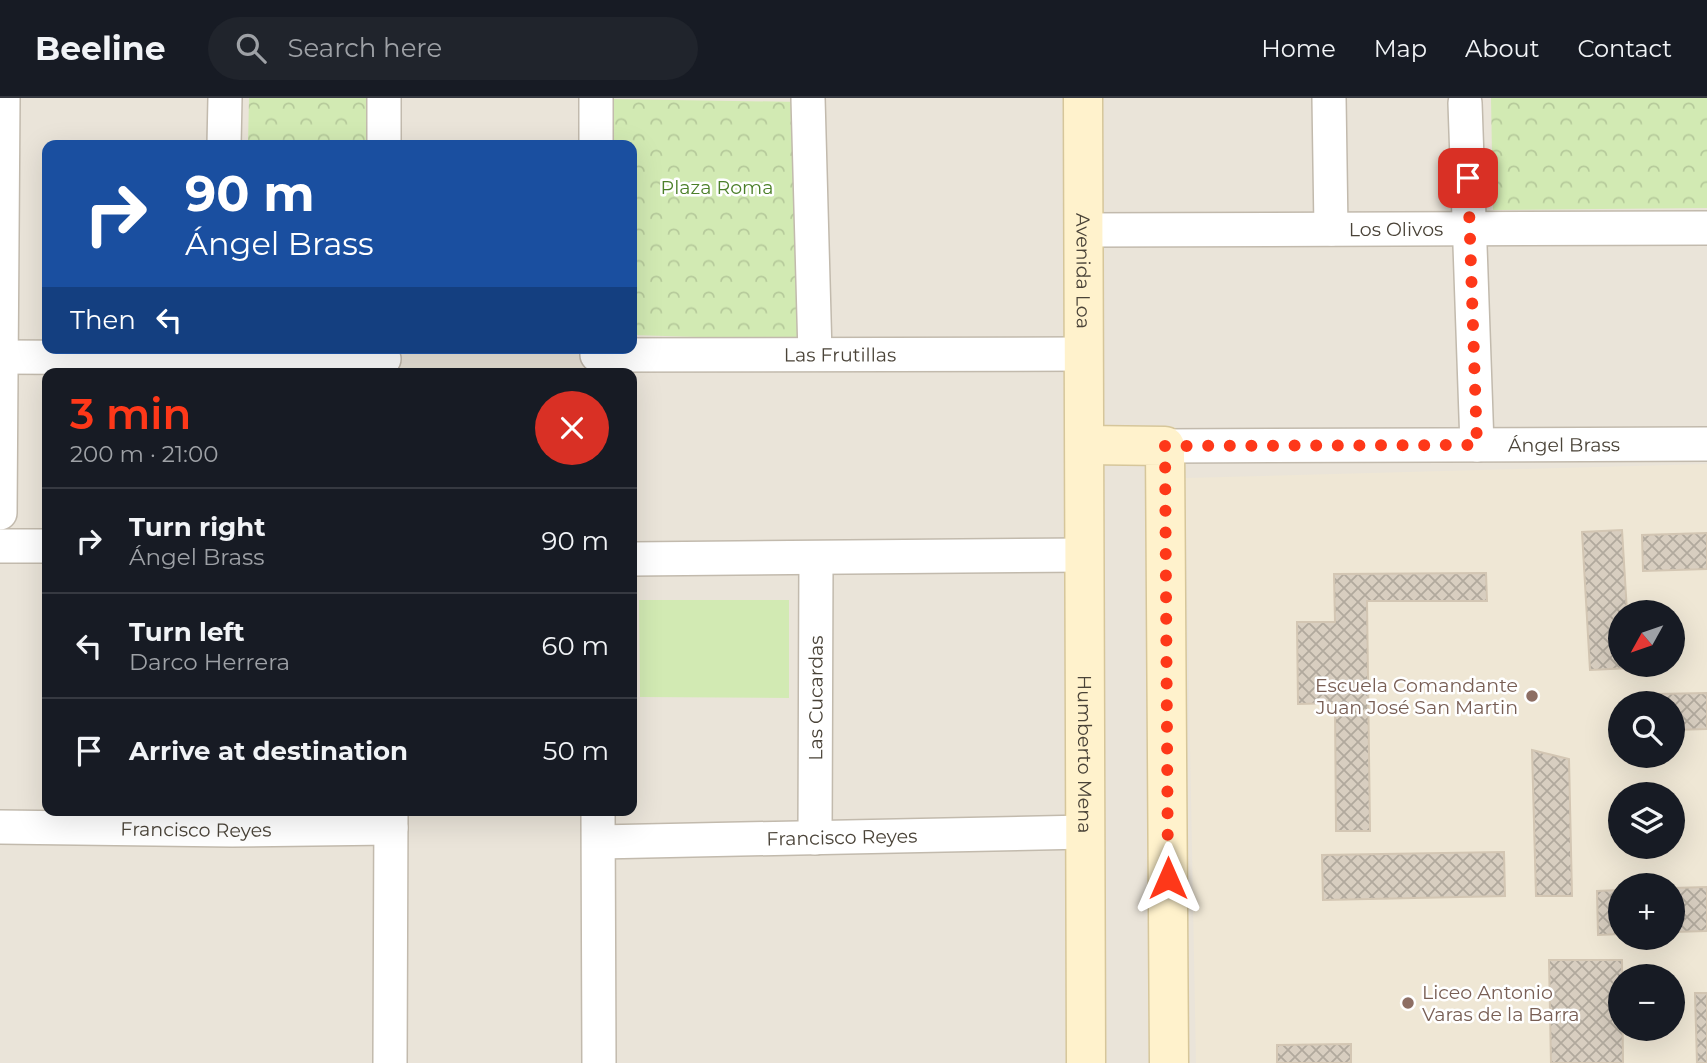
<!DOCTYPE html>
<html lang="en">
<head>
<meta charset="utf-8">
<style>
	body { margin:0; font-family:Montserrat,sans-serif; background:#20242c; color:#f1f3f6; height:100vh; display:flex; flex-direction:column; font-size:26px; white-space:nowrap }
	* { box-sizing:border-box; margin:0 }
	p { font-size:23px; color:#9ea1a6 }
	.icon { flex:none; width:38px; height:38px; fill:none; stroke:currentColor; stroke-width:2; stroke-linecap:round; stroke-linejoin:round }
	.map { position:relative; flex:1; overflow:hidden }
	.side { position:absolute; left:42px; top:270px; width:595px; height:448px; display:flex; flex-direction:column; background:#171b24; border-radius:14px; box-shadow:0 7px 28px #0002 }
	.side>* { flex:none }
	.top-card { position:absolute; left:42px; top:42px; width:595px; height:214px; border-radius:14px; box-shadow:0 7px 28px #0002; background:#1a4fa0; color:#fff; overflow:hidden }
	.needle { width:46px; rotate:230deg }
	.buttons { position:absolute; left:1608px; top:502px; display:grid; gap:14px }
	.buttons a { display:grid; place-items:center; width:77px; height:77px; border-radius:50%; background:#171b24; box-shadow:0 7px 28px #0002; font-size:35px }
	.pin { position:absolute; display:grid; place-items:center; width:60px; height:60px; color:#fff; margin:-30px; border-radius:14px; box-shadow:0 4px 10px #0006 }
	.me { position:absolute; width:77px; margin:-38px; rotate:0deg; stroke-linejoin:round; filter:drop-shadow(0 0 5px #0008) }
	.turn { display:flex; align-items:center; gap:24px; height:147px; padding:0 28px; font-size:32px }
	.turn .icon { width:91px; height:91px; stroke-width:2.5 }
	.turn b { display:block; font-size:49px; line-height:60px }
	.then { display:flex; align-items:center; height:66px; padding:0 28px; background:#0003; gap:14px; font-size:26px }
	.round { display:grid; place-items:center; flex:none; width:74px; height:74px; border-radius:37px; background:#20242c }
	.summary { display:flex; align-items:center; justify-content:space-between; height:119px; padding:0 28px }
	h1 { font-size:42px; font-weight:600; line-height:52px; color:#fe3819 }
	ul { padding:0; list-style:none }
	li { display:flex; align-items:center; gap:21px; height:105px; padding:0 28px; border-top:2px solid #363941 }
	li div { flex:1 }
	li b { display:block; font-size:26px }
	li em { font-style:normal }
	header { display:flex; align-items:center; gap:42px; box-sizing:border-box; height:98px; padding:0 35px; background:#171b24; border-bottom:2px solid #363941 }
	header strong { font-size:33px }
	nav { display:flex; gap:38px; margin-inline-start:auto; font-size:24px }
	.search { width:490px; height:63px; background:#20242c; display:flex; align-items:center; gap:18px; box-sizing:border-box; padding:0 24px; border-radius:38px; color:#9ea1a6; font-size:26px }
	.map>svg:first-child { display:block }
	.residential { fill:#eae4d9; fill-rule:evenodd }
	.education { fill:#efe7d5; fill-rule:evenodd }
	.forest { fill:url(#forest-crowns) }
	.pitch { fill:#d2eab3 }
	.building { fill:url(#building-cross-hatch); stroke:#d3c6b3; stroke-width:2 }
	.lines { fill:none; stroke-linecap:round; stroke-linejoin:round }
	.street-casing { stroke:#c2baad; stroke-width:36 }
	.secondary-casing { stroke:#d6c69a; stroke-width:41 }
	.street { stroke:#fff; stroke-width:33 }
	.secondary { stroke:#fff2cc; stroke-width:38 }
	.route { stroke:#fe3819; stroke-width:12; stroke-dasharray:0 21.6 }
	.education-dot { fill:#8d6e63; stroke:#fff; stroke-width:2.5 }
	.labels { text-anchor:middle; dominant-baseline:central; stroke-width:5; stroke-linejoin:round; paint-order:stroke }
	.park-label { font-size:19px; fill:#4b7f29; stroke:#fff }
	.street-label { font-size:19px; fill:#4a4338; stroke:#fff }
	.education-label { font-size:19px; fill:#785e54; stroke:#fff; text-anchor:end }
</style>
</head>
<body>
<header>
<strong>Beeline</strong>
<div class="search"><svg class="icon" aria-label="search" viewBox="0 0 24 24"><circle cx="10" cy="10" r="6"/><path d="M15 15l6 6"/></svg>Search here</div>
<nav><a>Home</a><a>Map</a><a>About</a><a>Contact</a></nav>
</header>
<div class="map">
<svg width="1707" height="965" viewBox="0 0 1707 965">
	<defs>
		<pattern id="forest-crowns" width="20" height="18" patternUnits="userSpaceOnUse" patternTransform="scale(1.75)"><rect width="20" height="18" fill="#d2eab3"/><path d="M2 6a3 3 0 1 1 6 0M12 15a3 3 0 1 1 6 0" fill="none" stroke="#b6ca9b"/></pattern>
		<pattern id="building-cross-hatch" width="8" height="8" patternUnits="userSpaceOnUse" patternTransform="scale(1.75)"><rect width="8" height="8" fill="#d8cec0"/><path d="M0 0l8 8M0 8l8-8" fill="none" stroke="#b1a99d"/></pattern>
	</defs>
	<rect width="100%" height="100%" fill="#f6f2eb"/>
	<path class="residential" d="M 0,0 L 1707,0 L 1707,965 L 0,965 ZM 47,47 L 632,47 L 632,250 L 47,250 ZM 47,275 L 632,275 L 632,712 L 47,712 ZM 1620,514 L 1673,514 L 1673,567 L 1620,567 ZM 1620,606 L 1673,606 L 1673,658 L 1620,658 ZM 1620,696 L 1673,696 L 1673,749 L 1620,749 ZM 1620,788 L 1673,788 L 1673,840 L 1620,840 ZM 1620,878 L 1673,878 L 1673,931 L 1620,931 Z"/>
	<path class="education" d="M 1707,366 L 1707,965 L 1196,965 L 1185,380 ZM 1620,514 L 1673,514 L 1673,567 L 1620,567 ZM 1620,606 L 1673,606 L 1673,658 L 1620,658 ZM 1620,696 L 1673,696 L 1673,749 L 1620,749 ZM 1620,788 L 1673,788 L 1673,840 L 1620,840 ZM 1620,878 L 1673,878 L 1673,931 L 1620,931 Z"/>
	<g class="forest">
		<path d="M 249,0 L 376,0 L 376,47 L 248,47 Z"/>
		<path d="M 1491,0 L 1707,0 L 1707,110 L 1493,112 Z"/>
		<path d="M 611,1 L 804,4 L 799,242 L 632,237 L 632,47 L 612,47 Z"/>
	</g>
	<path class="pitch" d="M 639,502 L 789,502 L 789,600 L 640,599 Z"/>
	<g class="building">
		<path d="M 1622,432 L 1627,514 L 1620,514 L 1620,567 L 1630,567 L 1630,570 L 1590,572 L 1582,434 Z"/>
		<path d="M 1707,435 L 1707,471 L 1643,473 L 1642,437 Z"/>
		<path d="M 1486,475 L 1487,503 L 1367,503 L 1370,733 L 1336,733 L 1335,605 L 1298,606 L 1297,524 L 1335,524 L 1334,476 Z"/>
		<path d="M 1707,595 L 1707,631 L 1673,632 L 1673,606 L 1657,606 L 1657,596 Z"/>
		<path d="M 1532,652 L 1569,661 L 1572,798 L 1536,798 Z"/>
		<path d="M 1504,754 L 1505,798 L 1323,802 L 1322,757 Z"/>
		<path d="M 1707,789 L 1707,833 L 1673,834 L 1673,790 Z"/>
		<path d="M 1620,792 L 1620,836 L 1598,837 L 1597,793 Z"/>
		<path d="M 1549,862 L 1622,862 L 1623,965 L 1551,965 Z"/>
		<path d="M 1695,895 L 1707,895 L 1707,965 L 1697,965 Z"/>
		<path d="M 1351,946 L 1351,965 L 1277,965 L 1277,947 Z"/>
	</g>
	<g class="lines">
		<g class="street-casing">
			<g id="street">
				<path d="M 596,0 L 596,47"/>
				<path d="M 808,0 L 815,256"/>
				<path d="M 1329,0 L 1331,131"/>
				<path d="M 1465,5 L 1477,347"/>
				<path d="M 224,47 L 225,0"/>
				<path d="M 384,47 L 384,0"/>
				<path id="s1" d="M 1084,132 L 1707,130"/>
				<path id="s2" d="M 597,257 L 1085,256"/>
				<path d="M 0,259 L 384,261"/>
				<path id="s3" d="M 1165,348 L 1707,346"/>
				<path d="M 0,415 L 3,0"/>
				<path d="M 0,448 L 47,448"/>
				<path d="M 632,461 L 1086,457"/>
				<path d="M 598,712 L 599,965"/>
				<path id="s4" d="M 0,729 L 232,732 L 391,730"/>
				<path id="s5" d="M 815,740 L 816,460"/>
				<path id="s6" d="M 599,744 L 1086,734"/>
				<path d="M 390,965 L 391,712"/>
			</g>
		</g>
		<g class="secondary-casing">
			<g id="secondary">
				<path id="s7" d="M 1083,0 L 1086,965"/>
				<path d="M 1086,347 L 1165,348 L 1169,965"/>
			</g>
		</g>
		<use href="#street" class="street"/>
		<use href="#secondary" class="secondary"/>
	</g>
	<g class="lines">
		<path class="route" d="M 1168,780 L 1165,348 L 1477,347 L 1468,80"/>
	</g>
	<g class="education-dot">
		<circle cx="1532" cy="598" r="7"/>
		<circle cx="1408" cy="905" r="7"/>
	</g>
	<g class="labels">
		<g class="park-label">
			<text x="717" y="89">Plaza Roma</text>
		</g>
		<g class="street-label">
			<text stroke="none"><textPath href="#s1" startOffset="312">Los Olivos</textPath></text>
			<text stroke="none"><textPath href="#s7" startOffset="173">Avenida Loa</textPath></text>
			<text stroke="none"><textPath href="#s2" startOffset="243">Las Frutillas</textPath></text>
			<text stroke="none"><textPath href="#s3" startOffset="399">Ángel Brass</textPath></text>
			<text stroke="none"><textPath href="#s5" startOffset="140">Las Cucardas</textPath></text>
			<text stroke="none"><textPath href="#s7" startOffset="656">Humberto Mena</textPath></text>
			<text stroke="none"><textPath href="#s4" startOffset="196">Francisco Reyes</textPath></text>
			<text stroke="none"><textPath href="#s6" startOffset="243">Francisco Reyes</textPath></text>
		</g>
		<g class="education-label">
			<text x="1518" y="587">Escuela Comandante<tspan x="1518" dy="22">Juan José San Martin</tspan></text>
			<text x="1422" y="894" text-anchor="start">Liceo Antonio<tspan x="1422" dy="22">Varas de la Barra</tspan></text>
		</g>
	</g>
</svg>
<div class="buttons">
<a><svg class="needle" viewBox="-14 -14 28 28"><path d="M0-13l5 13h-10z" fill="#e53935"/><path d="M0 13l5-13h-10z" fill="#9ea1a6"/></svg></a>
<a><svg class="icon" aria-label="search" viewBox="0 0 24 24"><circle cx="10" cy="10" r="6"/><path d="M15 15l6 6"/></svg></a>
<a><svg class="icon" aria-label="layers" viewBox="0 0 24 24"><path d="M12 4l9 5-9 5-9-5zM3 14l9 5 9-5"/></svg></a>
<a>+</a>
<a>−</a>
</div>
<div class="pin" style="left:1468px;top:80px;background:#d93025"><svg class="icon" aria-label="arrive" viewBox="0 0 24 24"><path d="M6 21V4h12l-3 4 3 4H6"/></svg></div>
<svg class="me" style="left:1168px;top:780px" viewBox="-20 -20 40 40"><path d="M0-17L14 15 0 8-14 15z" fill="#fe3819" stroke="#fff" stroke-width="4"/></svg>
<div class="top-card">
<div class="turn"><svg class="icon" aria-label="right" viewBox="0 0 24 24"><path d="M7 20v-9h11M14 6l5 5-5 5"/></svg><div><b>90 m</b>Ángel Brass</div></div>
<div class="then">Then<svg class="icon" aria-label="left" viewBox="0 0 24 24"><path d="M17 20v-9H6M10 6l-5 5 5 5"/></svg></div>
</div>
<section class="side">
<div class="summary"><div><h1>3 min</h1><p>200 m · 21:00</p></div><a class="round" style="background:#d93025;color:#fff"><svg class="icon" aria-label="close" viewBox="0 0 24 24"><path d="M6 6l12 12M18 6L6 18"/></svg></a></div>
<ul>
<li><svg class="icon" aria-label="right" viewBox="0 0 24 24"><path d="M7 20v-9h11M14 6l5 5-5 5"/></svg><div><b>Turn right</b><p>Ángel Brass</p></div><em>90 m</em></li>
<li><svg class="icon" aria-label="left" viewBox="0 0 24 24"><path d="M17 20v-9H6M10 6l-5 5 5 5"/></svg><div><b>Turn left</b><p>Darco Herrera</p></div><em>60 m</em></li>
<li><svg class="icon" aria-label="arrive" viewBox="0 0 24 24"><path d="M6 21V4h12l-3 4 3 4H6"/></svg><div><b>Arrive at destination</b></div><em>50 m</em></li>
</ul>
</section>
</div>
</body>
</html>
